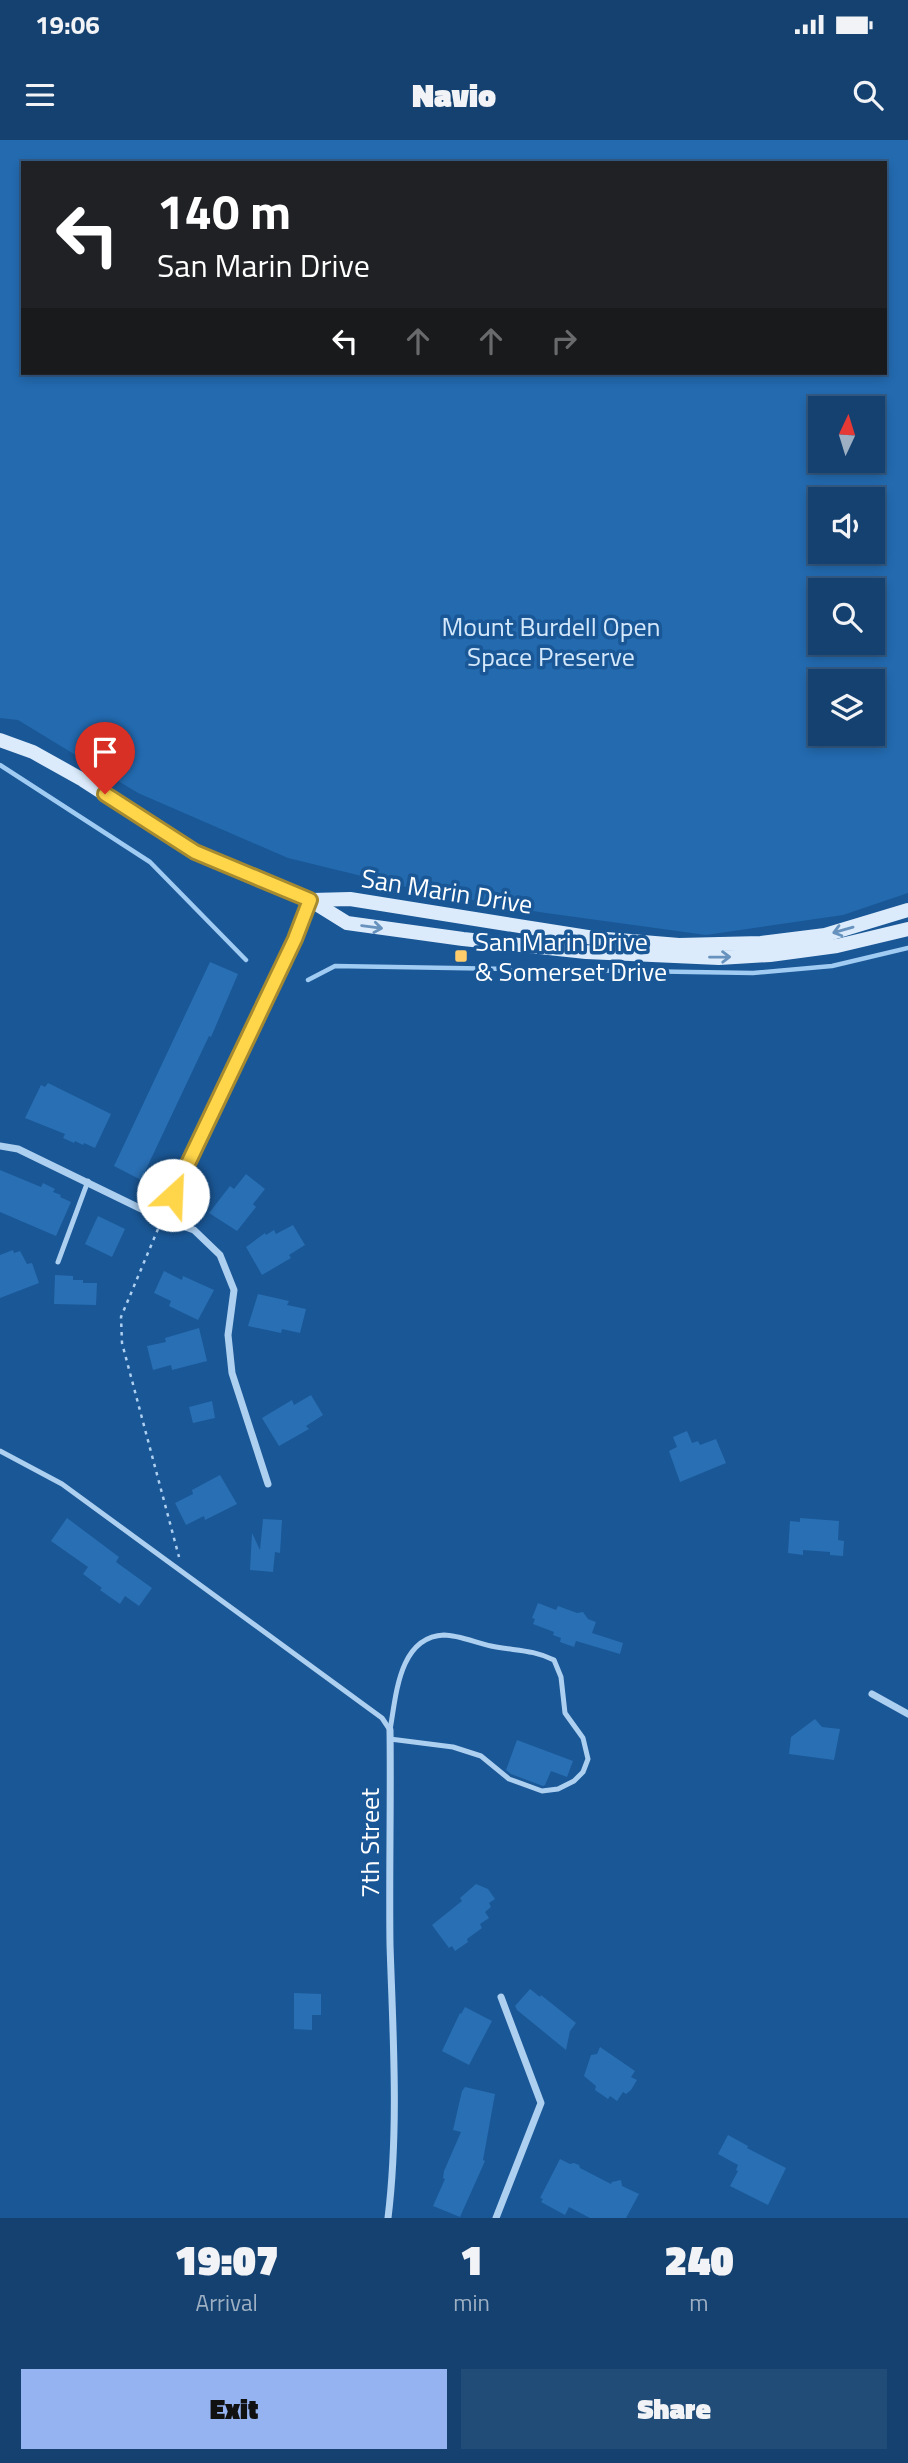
<!DOCTYPE html>
<html lang="en">
<head>
<meta charset="utf-8">
<style>
	body { margin:0; font-family:"Titillium Web",sans-serif; background:#214c78; color:#f1f3f6; height:100vh; display:flex; flex-direction:column; font-size:26px; white-space:nowrap }
	* { box-sizing:border-box; margin:0 }
	p { font-size:23px; color:#9dafc3 }
	.icon { flex:none; width:38px; height:38px; fill:none; stroke:currentColor; stroke-width:2; stroke-linecap:round; stroke-linejoin:round }
	.map { position:relative; height:2078px; overflow:hidden }
	.side { display:flex; flex-direction:column; background:#144170; flex:1 }
	.side>* { flex:none }
	.top-card { position:absolute; left:21px; top:21px; width:866px; height:214px; border-radius:0px; box-shadow:0 4px 10px #0003,0 0 0 2px #335a83; background:#202124; color:#fff; overflow:hidden }
	.needle { width:46px; rotate:4deg }
	.controls { position:absolute; left:808px; top:256px; display:grid; gap:14px }
	.controls a { display:grid; place-items:center; width:77px; height:77px; border-radius:0px; background:#144170; box-shadow:0 4px 10px #0003,0 0 0 2px #335a83; font-size:35px }
	.pin { position:absolute; display:grid; place-items:center; width:60px; height:60px; color:#fff; margin:-72px -30px; border-radius:50% 50% 50% 0; rotate:-45deg; box-shadow:0 0 7px #0007 }
	.pin .icon { rotate:45deg }
	.me { position:absolute; width:77px; margin:-38px; rotate:25deg; stroke-linejoin:round; filter:drop-shadow(0 0 5px #0008) }
	.turn { display:flex; align-items:center; gap:24px; height:147px; padding:0 21px; font-size:32px }
	.turn .icon { width:91px; height:91px; stroke-width:2.5 }
	.turn b { display:block; font-size:49px; line-height:60px }
	.lanes { display:flex; align-items:center; height:66px; padding:0 21px; background:#0003; justify-content:center; gap:35px; direction:ltr }
	.lanes .off { opacity:.35 }
	.eta { display:flex; justify-content:space-evenly; align-items:center; height:119px; text-align:center }
	.eta b { font-size:42px; font-weight:800; line-height:49px }
	.button { display:flex; gap:14px; margin-top:auto; padding:14px 21px }
	.button a { flex:1; height:80px; border-radius:0px; background:#95b2f1; color:#111; font-size:28px; font-weight:800; line-height:80px; text-align:center }
	.button a+a { background:#214c78; color:#f1f3f6 }
	.status { display:flex; justify-content:space-between; align-items:center; height:49px; padding:0 35px; background:#144170; direction:ltr }
	.status svg { height:19px; fill:currentColor }
	header { display:flex; justify-content:space-between; align-items:center; height:91px; padding:0 21px; background:#144170; font-size:32px; font-weight:800 }
	.map>svg:first-child { display:block }
	.green { fill:#236aaf; fill-rule:evenodd }
	.lines { fill:none; stroke-linecap:round; stroke-linejoin:round }
	.stream { stroke:#a0cbf2; stroke-width:4.5 }
	.building { fill:#296fb4 }
	.path { stroke:#adcff0; stroke-width:2.5; stroke-dasharray:3.5 5; stroke-linecap:butt }
	.service { stroke:#adcff0; stroke-width:5 }
	.minor { stroke:#adcff0; stroke-width:7 }
	.secondary { stroke:#dbebfb; stroke-width:14 }
	.oneway { stroke:#6792be }
	.route-casing { stroke:#a68a30; stroke-width:18 }
	.route { stroke:#ffd54a; stroke-width:12 }
	.poi-dot { fill:#ffcc6c; stroke:#1a5796; stroke-width:2.5 }
	.labels { text-anchor:middle; dominant-baseline:central; stroke-width:7; stroke-linejoin:round; paint-order:stroke }
	.park-label { font-size:26px; fill:#d4e8fb; stroke:#1a5796 }
	.street-label { font-size:26px; fill:#fff; stroke:#1a5796 }
	.poi-label { font-size:26px; fill:#fff; stroke:#1a5796; text-anchor:start }
</style>
</head>
<body>
<div class="status"><b>19:06</b><svg viewBox="0 0 49 12"><path d="M0 12V9h3v3zM5 12V6h3v6zM10 12V3h3v9zM15 12V0h3v12zM26 1h20v11H26zM47 4h2v5h-2z"/></svg></div>
<header><svg class="icon" aria-label="menu" viewBox="0 0 24 24"><path d="M4 6h16M4 12h16M4 18h16"/></svg>Navio<svg class="icon" aria-label="search" viewBox="0 0 24 24"><circle cx="10" cy="10" r="6"/><path d="M15 15l6 6"/></svg></header>
<div class="map">
<svg width="908" height="2078" viewBox="0 0 908 2078">
	<rect width="100%" height="100%" fill="#1a5796"/>
	<path class="green" d="M 0,0 L 908,0 L 908,753 L 843,775 L 706,795 L 539,772 L 423,751 L 288,718 L 138,653 L 18,580 L 0,578 ZM 23,23 L 886,23 L 886,233 L 23,233 ZM 821,268 L 873,268 L 873,320 L 821,320 ZM 821,359 L 873,359 L 873,411 L 821,411 ZM 821,450 L 873,450 L 873,502 L 821,502 ZM 821,541 L 873,541 L 873,593 L 821,593 Z"/>
	<g class="lines">
		<g class="stream">
			<path d="M 0,625 L 150,722 L 246,820"/>
			<path d="M 308,840 L 335,826 L 753,833 L 832,826 L 908,808"/>
		</g>
	</g>
	<g class="building">
		<path d="M 210,822 L 238,834 L 211,897 L 209,896 L 141,1040 L 114,1026 Z"/>
		<path d="M 48,943 L 111,974 L 95,1008 L 84,1003 L 83,1005 L 75,1001 L 74,1003 L 63,998 L 65,994 L 25,978 L 41,945 L 45,947 Z"/>
		<path d="M 0,1030 L 41,1047 L 43,1043 L 55,1049 L 53,1052 L 61,1055 L 60,1057 L 71,1062 L 56,1096 L 0,1072 Z"/>
		<path d="M 246,1034 L 265,1049 L 253,1064 L 256,1067 L 237,1091 L 209,1073 L 230,1046 L 234,1049 Z"/>
		<path d="M 98,1076 L 125,1089 L 112,1117 L 85,1104 Z"/>
		<path d="M 293,1085 L 305,1105 L 289,1115 L 291,1118 L 262,1135 L 246,1107 L 265,1093 L 266,1095 L 274,1090 L 276,1094 Z"/>
		<path d="M 13,1110 L 14,1113 L 20,1111 L 27,1124 L 32,1123 L 39,1143 L 0,1158 L 0,1115 Z"/>
		<path d="M 164,1131 L 182,1140 L 183,1136 L 214,1150 L 198,1180 L 169,1166 L 171,1161 L 154,1153 Z"/>
		<path d="M 55,1135 L 73,1136 L 73,1140 L 83,1140 L 83,1143 L 97,1143 L 96,1165 L 54,1164 Z"/>
		<path d="M 258,1154 L 289,1161 L 287,1165 L 306,1169 L 300,1193 L 282,1189 L 281,1193 L 248,1186 Z"/>
		<path d="M 199,1188 L 207,1221 L 172,1230 L 171,1225 L 153,1230 L 147,1206 L 166,1202 L 165,1198 Z"/>
		<path d="M 311,1255 L 323,1275 L 306,1286 L 309,1289 L 279,1306 L 262,1278 L 292,1260 L 294,1265 Z"/>
		<path d="M 212,1261 L 215,1278 L 193,1283 L 189,1267 Z"/>
		<path d="M 687,1291 L 692,1303 L 698,1301 L 700,1305 L 716,1299 L 726,1323 L 680,1342 L 669,1311 L 677,1307 L 673,1297 Z"/>
		<path d="M 220,1335 L 237,1364 L 205,1380 L 204,1376 L 186,1385 L 175,1363 L 193,1354 L 192,1350 Z"/>
		<path d="M 67,1378 L 119,1417 L 116,1422 L 152,1448 L 139,1466 L 125,1456 L 120,1464 L 100,1450 L 102,1448 L 83,1434 L 88,1427 L 51,1401 Z"/>
		<path d="M 800,1378 L 839,1381 L 838,1400 L 844,1401 L 843,1416 L 830,1415 L 830,1412 L 803,1410 L 803,1415 L 788,1413 L 790,1381 L 800,1382 Z"/>
		<path d="M 263,1379 L 282,1380 L 280,1413 L 275,1412 L 273,1432 L 250,1430 L 252,1393 L 260,1410 Z"/>
		<path d="M 538,1463 L 556,1470 L 558,1466 L 577,1473 L 583,1472 L 588,1479 L 596,1482 L 592,1493 L 623,1503 L 620,1514 L 576,1501 L 574,1507 L 560,1502 L 561,1498 L 553,1495 L 554,1492 L 533,1484 L 535,1479 L 532,1478 Z"/>
		<path d="M 815,1579 L 822,1587 L 840,1589 L 834,1620 L 789,1614 L 791,1597 Z"/>
		<path d="M 517,1600 L 573,1621 L 567,1637 L 551,1631 L 545,1645 L 543,1646 L 511,1634 L 506,1630 Z"/>
		<path d="M 476,1744 L 488,1749 L 495,1759 L 489,1763 L 491,1767 L 485,1772 L 489,1778 L 480,1784 L 482,1788 L 467,1799 L 468,1802 L 455,1811 L 452,1806 L 449,1808 L 432,1785 L 462,1761 L 460,1758 Z"/>
		<path d="M 530,1849 L 540,1857 L 541,1855 L 576,1883 L 570,1891 L 566,1910 L 517,1870 L 515,1866 Z"/>
		<path d="M 294,1853 L 321,1854 L 321,1875 L 312,1875 L 312,1890 L 294,1889 Z"/>
		<path d="M 465,1867 L 492,1881 L 469,1925 L 442,1911 L 460,1873 L 461,1874 Z"/>
		<path d="M 600,1907 L 635,1931 L 631,1937 L 637,1940 L 631,1950 L 626,1954 L 623,1952 L 617,1961 L 610,1956 L 608,1959 L 595,1950 L 596,1946 L 584,1936 L 591,1915 L 597,1914 Z"/>
		<path d="M 465,1947 L 495,1954 L 483,2020 L 485,2021 L 460,2077 L 433,2066 L 445,2039 L 443,2038 L 444,2031 L 461,1992 L 453,1990 L 462,1951 Z"/>
		<path d="M 728,1995 L 748,2006 L 747,2008 L 786,2028 L 768,2065 L 730,2046 L 738,2031 L 736,2030 L 738,2025 L 718,2014 Z"/>
		<path d="M 560,2019 L 570,2024 L 574,2023 L 579,2025 L 580,2028 L 611,2044 L 612,2042 L 621,2040 L 622,2046 L 639,2054 L 626,2078 L 590,2078 L 569,2067 L 565,2075 L 541,2062 L 543,2059 L 540,2058 Z"/>
	</g>
	<g class="lines">
		<path class="path" d="M 158,1089 L 121,1177 L 122,1203 L 179,1417"/>
		<g class="service">
			<path d="M 58,1122 L 88,1041"/>
			<path d="M 0,1311 L 62,1344 L 382,1578 L 390,1590"/>
			<path d="M 390,1590 C 396,1558 398,1497 444,1495 C 458,1495 477,1503 491,1506 C 514,1511 532,1509 554,1520 L 561,1537 L 565,1573 L 583,1598 L 588,1619 L 583,1632 L 574,1641 L 558,1649 L 542,1651 L 509,1639 L 481,1616 L 453,1607 L 390,1599"/>
		</g>
		<g class="minor">
			<path d="M 0,1006 L 18,1009 L 162,1079 L 194,1090 L 220,1115 L 234,1150 L 228,1195 L 232,1233 L 268,1344"/>
			<path d="M 162,1079 L 295,799 L 310,760"/>
			<path d="M 872,1554 L 908,1574"/>
			<path d="M 388,2078 C 399,1988 393,1895 390,1805 C 389,1733 391,1662 390,1590"/>
			<path d="M 496,2078 L 541,1963 L 501,1857"/>
		</g>
		<g class="secondary">
			<path d="M 0,600 L 33,612 L 83,640 L 195,712 L 310,760 L 347,783 L 463,799 L 586,812 L 719,818 L 770,815 L 837,806 L 908,789"/>
			<path d="M 312,760 L 350,759 L 594,798 L 679,805 L 761,803 L 825,795 L 908,770"/>
		</g>
	</g>
	<defs><path id="oneway-shaft" d="M-6 0H5M1.5-3L5.5 0L1.5 3" fill="none" stroke-width="1.6" stroke-linecap="round" stroke-linejoin="round" transform="scale(1.75)"/></defs>
	<g class="oneway">
		<use href="#oneway-shaft" transform="translate(372 787) rotate(8)"/>
		<use href="#oneway-shaft" transform="translate(843 790) rotate(164)"/>
		<use href="#oneway-shaft" transform="translate(720 817) rotate(-1)"/>
	</g>
	<g class="lines">
		<g class="route-casing">
			<path id="route" d="M 105,654 L 195,712 L 310,760 L 295,799 L 173,1055"/>
		</g>
		<use href="#route" class="route"/>
	</g>
	<rect class="poi-dot" x="454" y="809" width="14" height="14" rx="3.5"/>
	<g class="labels">
		<g class="park-label">
			<text x="551" y="486">Mount Burdell Open<tspan x="551" dy="30">Space Preserve</tspan></text>
		</g>
		<g class="street-label">
			<text transform="translate(447 751) rotate(9)">San Marin Drive</text>
			<text transform="translate(369 1703) rotate(-90)">7th Street</text>
		</g>
		<g class="poi-label">
			<text x="475" y="801">San Marin Drive<tspan x="475" dy="30">&amp; Somerset Drive</tspan></text>
		</g>
	</g>
</svg>
<div class="controls">
<a><svg class="needle" viewBox="-14 -14 28 28"><path d="M0-13l5 13h-10z" fill="#e53935"/><path d="M0 13l5-13h-10z" fill="#9dafc3"/></svg></a>
<a><svg class="icon" aria-label="sound" viewBox="0 0 24 24"><path d="M4 9h4l5-4v14l-5-4H4zM17 9q2 3 0 6"/></svg></a>
<a><svg class="icon" aria-label="search" viewBox="0 0 24 24"><circle cx="10" cy="10" r="6"/><path d="M15 15l6 6"/></svg></a>
<a><svg class="icon" aria-label="layers" viewBox="0 0 24 24"><path d="M12 4l9 5-9 5-9-5zM3 14l9 5 9-5"/></svg></a>
</div>
<div class="pin" style="left:105px;top:654px;background:#d93025"><svg class="icon" aria-label="arrive" viewBox="0 0 24 24"><path d="M6 21V4h12l-3 4 3 4H6"/></svg></div>
<svg class="me" style="left:173px;top:1055px" viewBox="-20 -20 40 40"><circle r="19" fill="#fff"/><path d="M0-13L10 11 0 6-10 11z" fill="#ffd54a"/></svg>
<div class="top-card">
<div class="turn"><svg class="icon" aria-label="left" viewBox="0 0 24 24"><path d="M17 20v-9H6M10 6l-5 5 5 5"/></svg><div><b>140 m</b>San Marin Drive</div></div>
<div class="lanes"><svg class="icon" aria-label="left" viewBox="0 0 24 24"><path d="M17 20v-9H6M10 6l-5 5 5 5"/></svg><svg class="icon off" aria-label="ahead" viewBox="0 0 24 24"><path d="M12 20V5M6 11l6-6 6 6"/></svg><svg class="icon off" aria-label="ahead" viewBox="0 0 24 24"><path d="M12 20V5M6 11l6-6 6 6"/></svg><svg class="icon off" aria-label="right" viewBox="0 0 24 24"><path d="M7 20v-9h11M14 6l5 5-5 5"/></svg></div>
</div>
</div>
<section class="side">
<div class="eta">
<div><b>19:07</b><p>Arrival</p></div>
<div><b>1</b><p>min</p></div>
<div><b>240</b><p>m</p></div>
</div>
<div class="button"><a>Exit</a><a>Share</a></div>
</section>
</body>
</html>
